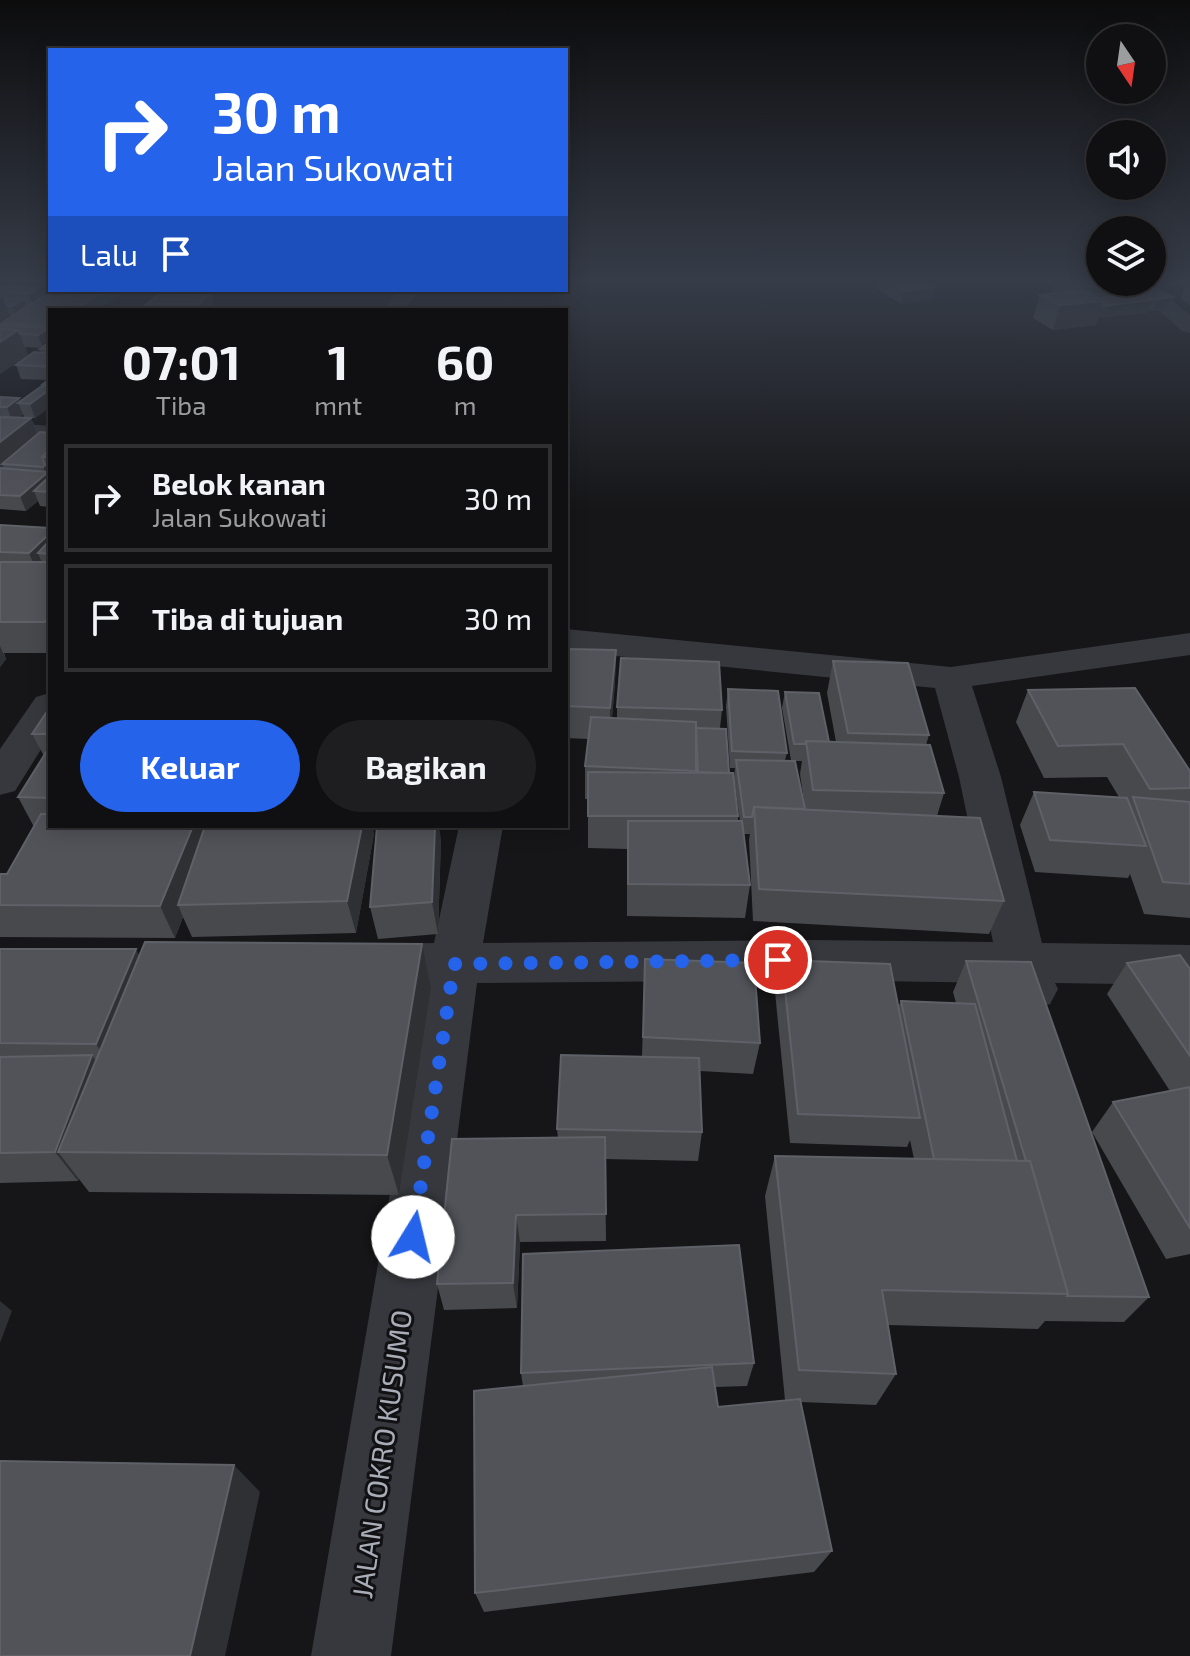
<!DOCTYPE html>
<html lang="id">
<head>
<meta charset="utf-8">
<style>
	body { margin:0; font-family:"Exo 2",sans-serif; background:#1e1e20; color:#f1f3f6; height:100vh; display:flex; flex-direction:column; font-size:30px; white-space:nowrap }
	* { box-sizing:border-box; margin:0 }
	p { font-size:26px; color:#9c9d9f }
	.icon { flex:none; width:44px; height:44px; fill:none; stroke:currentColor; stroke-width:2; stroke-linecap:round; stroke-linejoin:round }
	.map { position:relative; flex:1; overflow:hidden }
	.drawer { position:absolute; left:48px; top:308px; width:520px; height:520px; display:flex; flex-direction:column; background:#101012; border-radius:0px; box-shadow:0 4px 20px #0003,0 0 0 2px #303032 }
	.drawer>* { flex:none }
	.guide { position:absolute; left:48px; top:48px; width:520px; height:244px; border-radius:0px; box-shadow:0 4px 20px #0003,0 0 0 2px #303032; background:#2563eb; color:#fff; overflow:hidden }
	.needle { width:52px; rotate:167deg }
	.controls { position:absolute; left:1086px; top:24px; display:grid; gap:16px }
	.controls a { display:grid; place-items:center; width:80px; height:80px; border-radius:50%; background:#101012; box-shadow:0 4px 20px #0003,0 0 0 2px #303032; font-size:40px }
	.pin { position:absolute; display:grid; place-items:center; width:68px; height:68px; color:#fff; margin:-34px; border:4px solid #fff; border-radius:50%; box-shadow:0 2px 8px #0007 }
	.me { position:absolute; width:88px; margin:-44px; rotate:9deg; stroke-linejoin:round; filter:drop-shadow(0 0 6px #0008) }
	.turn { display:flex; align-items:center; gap:28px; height:168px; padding:0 32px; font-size:36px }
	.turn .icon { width:104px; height:104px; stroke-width:2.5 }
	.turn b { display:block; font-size:56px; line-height:68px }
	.then { display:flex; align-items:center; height:76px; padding:0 32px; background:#0003; gap:16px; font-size:30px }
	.eta { display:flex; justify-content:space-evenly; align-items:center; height:136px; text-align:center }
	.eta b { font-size:48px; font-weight:700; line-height:56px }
	.cta { display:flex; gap:16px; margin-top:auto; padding:16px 32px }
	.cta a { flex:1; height:92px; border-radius:48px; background:#2563eb; color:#fff; font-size:32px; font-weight:700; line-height:92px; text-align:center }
	.cta a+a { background:#1e1e20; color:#f1f3f6 }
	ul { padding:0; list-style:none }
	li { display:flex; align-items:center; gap:24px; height:108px; margin:0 16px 12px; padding:0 16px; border:4px solid #303032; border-radius:0px }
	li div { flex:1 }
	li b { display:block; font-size:30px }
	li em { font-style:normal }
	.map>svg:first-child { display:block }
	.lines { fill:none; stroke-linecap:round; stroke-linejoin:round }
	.minor { fill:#37383d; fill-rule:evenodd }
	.tertiary { fill:#37383d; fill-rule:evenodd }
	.wall { fill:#47494d; fill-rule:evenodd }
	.shaded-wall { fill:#2f3033 }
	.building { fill:#525359; stroke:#5f6168; stroke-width:2 }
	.route { stroke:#2563eb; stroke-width:14; stroke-dasharray:0 25.2 }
	.labels { text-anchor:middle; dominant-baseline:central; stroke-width:6; stroke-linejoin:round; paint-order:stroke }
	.near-street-label { font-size:28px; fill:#a8adb8; stroke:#111113 }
</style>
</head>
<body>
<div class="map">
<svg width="1190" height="1656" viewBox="0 0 1190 1656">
	<rect width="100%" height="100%" fill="#161618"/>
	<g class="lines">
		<g class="minor">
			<path d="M 1127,282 L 1149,282 L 1190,315 L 1190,333 L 1182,331 Z"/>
			<path d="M 55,290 L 79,290 L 8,339 L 0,341 L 0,324 Z"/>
			<path d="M 0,422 L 50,426 L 50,442 L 0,438 Z"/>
			<path d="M 566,629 L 951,667 L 1190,633 L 1190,655 L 972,686 L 1001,777 L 1042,943 L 1190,945 L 1190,985 L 1055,983 L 1058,989 L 1050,1004 L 1032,1010 L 1014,1004 L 1004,983 L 807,980 L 477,983 L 391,1656 L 311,1656 L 426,983 L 366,984 L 348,978 L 341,964 L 348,950 L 366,944 L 434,943 L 459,826 L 503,826 L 483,943 L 807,940 L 993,942 L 959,777 L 935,688 L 566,651 Z"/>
		</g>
		<g class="tertiary">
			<path d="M 398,290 L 419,290 L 405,310 L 383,310 Z"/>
			<path d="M 50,693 L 50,735 L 15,791 L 0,795 L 0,749 L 36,697 Z"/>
		</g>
	</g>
	<g class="wall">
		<path d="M 0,278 L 20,278 L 22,286 L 21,287 L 42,297 L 63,297 L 61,290 L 116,290 L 118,296 L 97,310 L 50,310 L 50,407 L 35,418 L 24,417 L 23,414 L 18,418 L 31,418 L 38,435 L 50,433 L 50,507 L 40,506 L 38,501 L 26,511 L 0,509 L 0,397 L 19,398 L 20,402 L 44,386 L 43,384 L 48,380 L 21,379 L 16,365 L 41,353 L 40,349 L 41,348 L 25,347 L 28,355 L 0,374 Z"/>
		<path d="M 879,278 L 919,278 L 935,287 L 933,299 L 901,304 L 877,289 Z"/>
		<path d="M 1041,278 L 1100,278 L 1100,282 L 1143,282 L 1142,284 L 1173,297 L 1168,309 L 1153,311 L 1150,310 L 1149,313 L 1098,318 L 1096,325 L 1053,330 L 1033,318 L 1040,295 L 1052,293 L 1054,287 Z"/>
		<path d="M 1155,278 L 1190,278 L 1190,305 L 1181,299 L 1185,287 L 1188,287 L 1185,285 L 1164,286 L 1155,280 Z"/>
		<path d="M 0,525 L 50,528 L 50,653 L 4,653 L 6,659 L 0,667 Z"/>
		<path d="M 566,649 L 616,650 L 615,682 L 612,718 L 617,718 L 617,707 L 722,710 L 720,728 L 738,816 L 738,821 L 740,821 L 734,777 L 735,768 L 730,768 L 726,706 L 728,689 L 787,753 L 785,760 L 791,760 L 782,708 L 785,692 L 829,742 L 836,742 L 827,693 L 833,661 L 929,735 L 926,745 L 944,793 L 937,816 L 1004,901 L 989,934 L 753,921 L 749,840 L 750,834 L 743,834 L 750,885 L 745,918 L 627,916 L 627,849 L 588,848 L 588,799 L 585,799 L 585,766 L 588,739 L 566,738 ZM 795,761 L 802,761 L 800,774 L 805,809 Z"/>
		<path d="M 1028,690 L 1190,771 L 1190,918 L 1144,914 L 1130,874 L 1128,878 L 1035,872 L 1020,825 L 1034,792 L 1119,797 L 1107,777 L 1044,778 L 1016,722 Z"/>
		<path d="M 50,707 L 50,826 L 372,826 L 374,834 L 356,933 L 192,937 L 183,917 L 175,938 L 0,937 L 0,874 L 7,874 L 34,827 L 18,797 L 44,756 L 32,734 Z"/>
		<path d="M 441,839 L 438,934 L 378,939 L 370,907 Z"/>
		<path d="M 0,949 L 139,955 L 431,989 L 399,1195 L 89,1192 L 79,1179 L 78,1181 L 0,1183 Z"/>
		<path d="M 645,959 L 760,1043 L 753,1074 L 700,1071 L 702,1132 L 698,1161 L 605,1159 L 606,1241 L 520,1242 L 517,1308 L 444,1310 L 437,1284 L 558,1138 L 557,1129 L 642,1056 Z"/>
		<path d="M 782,960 L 898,1007 L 901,1001 L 956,1003 L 953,992 L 966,961 L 1149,1297 L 1124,1322 L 1045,1321 L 1038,1329 L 888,1325 L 896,1374 L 876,1405 L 801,1402 L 832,1551 L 814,1572 L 484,1612 L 475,1593 L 523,1386 L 521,1373 L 754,1363 L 747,1386 L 715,1387 L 718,1407 L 785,1400 L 765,1196 L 775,1156 L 914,1159 L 910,1140 L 907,1147 L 790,1143 L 775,992 Z"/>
		<path d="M 1127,963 L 1190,969 L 1190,1254 L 1166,1259 L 1092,1132 L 1113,1102 L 1170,1091 L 1107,994 Z"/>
	</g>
	<g class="shaded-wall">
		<path d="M 10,278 L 20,278 L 22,286 L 11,293 L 0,292 L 0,284 Z"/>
		<path d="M 1100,282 L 1143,282 L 1136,302 L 1153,300 L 1149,313 L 1098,318 L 1096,325 L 1053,330 L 1060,305 L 1070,304 L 1075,287 Z"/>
		<path d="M 935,287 L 933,299 L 901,304 L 903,291 Z"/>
		<path d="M 39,288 L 44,300 L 33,304 L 29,294 Z"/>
		<path d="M 105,290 L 116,290 L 118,296 L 97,310 L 73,310 Z"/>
		<path d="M 211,293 L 214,306 L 209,310 L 192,310 Z"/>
		<path d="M 3,296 L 12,320 L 2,323 L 3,326 L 0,328 L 0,298 Z"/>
		<path d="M 1173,297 L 1168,309 L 1153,311 L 1157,299 Z"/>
		<path d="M 24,299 L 28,312 L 17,319 L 12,306 Z"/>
		<path d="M 49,328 L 50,343 L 43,348 L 38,335 Z"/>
		<path d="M 18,330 L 28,355 L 0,374 L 0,342 Z"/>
		<path d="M 50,389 L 50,407 L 35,418 L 30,404 Z"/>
		<path d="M 19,398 L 21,403 L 18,403 L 23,414 L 12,421 L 7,407 Z"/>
		<path d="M 31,418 L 42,446 L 2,464 L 7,475 L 0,480 L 0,442 Z"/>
		<path d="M 45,465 L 50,475 L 50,490 L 34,491 L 38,501 L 26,511 L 20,496 L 46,474 L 43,467 Z"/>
		<path d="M 50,533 L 50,554 L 38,553 L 42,563 L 36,569 L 29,553 Z"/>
		<path d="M 50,615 L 50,632 L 45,622 Z"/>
		<path d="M 0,646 L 6,659 L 0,667 Z"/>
		<path d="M 616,650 L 615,682 L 610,740 L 610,708 Z"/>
		<path d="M 193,826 L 202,826 L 210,847 L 178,905 L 183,917 L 175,938 L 160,906 Z"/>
		<path d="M 362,826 L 372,826 L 374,834 L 356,933 L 347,901 Z"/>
		<path d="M 435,826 L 439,826 L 441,839 L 438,934 L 432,902 Z"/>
		<path d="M 422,944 L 431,989 L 399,1195 L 387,1155 Z"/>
		<path d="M 136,949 L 153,981 L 116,1075 L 96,1044 Z"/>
		<path d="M 92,1055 L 112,1086 L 58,1152 L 79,1179 L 78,1181 L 55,1152 Z"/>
		<path d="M 516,1215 L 520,1242 L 517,1308 L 513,1283 Z"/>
		<path d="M 0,1301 L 12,1311 L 0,1343 Z"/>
		<path d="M 234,1465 L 260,1492 L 225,1656 L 190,1656 Z"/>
	</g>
	<g class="building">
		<path d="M 0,278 L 10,278 L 0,284 Z"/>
		<path d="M 881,278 L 919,278 L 935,287 L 903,291 Z"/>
		<path d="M 1058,278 L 1100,278 L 1100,282 L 1129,282 L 1075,287 Z"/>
		<path d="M 1142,284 L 1146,284 L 1173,297 L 1157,299 L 1140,290 Z"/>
		<path d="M 2,286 L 39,288 L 29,294 L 0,292 L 0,287 Z"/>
		<path d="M 78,290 L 105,290 L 73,310 L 50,310 L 50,325 L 49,326 L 2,323 L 29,305 L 41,306 L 32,304 L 44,296 L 65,297 Z"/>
		<path d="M 1083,290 L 1104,301 L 1060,305 L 1040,295 Z"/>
		<path d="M 162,292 L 211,293 L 192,310 L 139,310 Z"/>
		<path d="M 1139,293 L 1153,300 L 1102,306 L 1104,301 L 1098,298 Z"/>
		<path d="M 4,298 L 24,299 L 12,306 L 7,306 Z"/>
		<path d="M 0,325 L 49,328 L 38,335 L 20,334 L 18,330 L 0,329 Z"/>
		<path d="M 0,329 L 18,330 L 0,342 Z"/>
		<path d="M 50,342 L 50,349 L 40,349 Z"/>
		<path d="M 34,352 L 50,353 L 50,367 L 16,365 Z"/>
		<path d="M 50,379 L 50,384 L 43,384 Z"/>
		<path d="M 42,386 L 50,386 L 50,389 L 30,404 L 18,403 Z"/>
		<path d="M 0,397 L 19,398 L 7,407 L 0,407 Z"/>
		<path d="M 0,417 L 31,418 L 0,442 Z"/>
		<path d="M 40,432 L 50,433 L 50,450 L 42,457 L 45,465 L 43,467 L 2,464 Z"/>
		<path d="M 50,450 L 50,457 L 42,457 Z"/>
		<path d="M 0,468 L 48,472 L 20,496 L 0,495 Z"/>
		<path d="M 49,477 L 50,492 L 34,491 Z"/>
		<path d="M 0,525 L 50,528 L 50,533 L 29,553 L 0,552 Z"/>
		<path d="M 50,540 L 50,554 L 38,553 Z"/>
		<path d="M 0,562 L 50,562 L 50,615 L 45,622 L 0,622 Z"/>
		<path d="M 566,649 L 616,650 L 610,708 L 566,706 Z"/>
		<path d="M 621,658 L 719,662 L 722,710 L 617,707 Z"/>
		<path d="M 833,661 L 908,663 L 929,735 L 848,733 Z"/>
		<path d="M 1135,688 L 1190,771 L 1190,788 L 1150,789 L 1123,744 L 1058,746 L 1028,690 Z"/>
		<path d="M 728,689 L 778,691 L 787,753 L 732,751 Z"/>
		<path d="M 785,692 L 819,693 L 829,742 L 806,741 L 805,744 L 794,744 Z"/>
		<path d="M 50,707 L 50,734 L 32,734 Z"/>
		<path d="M 591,717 L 696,722 L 696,771 L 585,766 Z"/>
		<path d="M 696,728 L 726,729 L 729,773 L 698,772 Z"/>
		<path d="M 806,741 L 930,745 L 944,793 L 813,790 Z"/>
		<path d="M 50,746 L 50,798 L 18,797 Z"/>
		<path d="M 736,760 L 795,761 L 805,809 L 754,807 L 752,817 L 744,817 Z"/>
		<path d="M 588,772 L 733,773 L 738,816 L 588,816 Z"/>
		<path d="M 1034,792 L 1127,798 L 1146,846 L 1050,840 Z"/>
		<path d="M 1133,797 L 1190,802 L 1190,884 L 1163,882 Z"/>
		<path d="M 754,807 L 980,818 L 1004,901 L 759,889 Z"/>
		<path d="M 41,814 L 50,814 L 50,826 L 193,826 L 160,906 L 0,905 L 0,874 L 7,874 Z"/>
		<path d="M 628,821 L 742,821 L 750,885 L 628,884 Z"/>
		<path d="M 205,826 L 362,826 L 347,901 L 178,905 Z"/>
		<path d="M 377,826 L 435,826 L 432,902 L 370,907 Z"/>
		<path d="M 145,942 L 422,944 L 387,1155 L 58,1152 Z"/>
		<path d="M 0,949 L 136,949 L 96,1044 L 0,1043 Z"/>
		<path d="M 1180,955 L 1190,969 L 1190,1056 L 1127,963 Z"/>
		<path d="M 645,959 L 754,963 L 760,1043 L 643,1037 Z"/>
		<path d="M 782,960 L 890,964 L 920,1118 L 798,1114 Z"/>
		<path d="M 966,961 L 1031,962 L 1149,1297 L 1067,1296 L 1068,1294 L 1030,1161 L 1026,1161 Z"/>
		<path d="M 901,1001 L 975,1004 L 1017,1161 L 934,1159 Z"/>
		<path d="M 92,1055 L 55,1152 L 0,1153 L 0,1057 Z"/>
		<path d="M 561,1055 L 699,1058 L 702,1132 L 557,1129 Z"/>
		<path d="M 1190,1087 L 1190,1228 L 1113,1102 Z"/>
		<path d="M 605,1137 L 606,1214 L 516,1215 L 513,1283 L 437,1284 L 452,1139 Z"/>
		<path d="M 775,1156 L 1030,1161 L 1068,1294 L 882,1290 L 896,1374 L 799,1370 Z"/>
		<path d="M 739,1245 L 754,1363 L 521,1373 L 523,1254 Z"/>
		<path d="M 712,1367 L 718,1407 L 800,1399 L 832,1551 L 475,1593 L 474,1391 Z"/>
		<path d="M 0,1461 L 234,1465 L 190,1656 L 0,1656 Z"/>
	</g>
	<linearGradient id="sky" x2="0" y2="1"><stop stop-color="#0c0c0d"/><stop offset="0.55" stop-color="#363c48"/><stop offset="1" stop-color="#363c48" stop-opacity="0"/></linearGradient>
	<rect width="1190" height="510" fill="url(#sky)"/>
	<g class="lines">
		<path class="route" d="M 413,1237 L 454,964 L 778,960"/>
	</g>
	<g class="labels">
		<g class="near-street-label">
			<text transform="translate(381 1454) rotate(-82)">JALAN COKRO KUSUMO</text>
		</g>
	</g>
</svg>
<div class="controls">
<a><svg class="needle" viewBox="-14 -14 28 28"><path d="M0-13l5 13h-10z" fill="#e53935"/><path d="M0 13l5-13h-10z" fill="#9c9d9f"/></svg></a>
<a><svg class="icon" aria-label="sound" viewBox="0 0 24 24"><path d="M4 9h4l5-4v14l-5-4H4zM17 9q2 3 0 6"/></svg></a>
<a><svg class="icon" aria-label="layers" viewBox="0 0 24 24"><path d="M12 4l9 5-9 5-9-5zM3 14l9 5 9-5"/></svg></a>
</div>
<div class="pin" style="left:778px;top:960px;background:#d93025"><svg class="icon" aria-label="arrive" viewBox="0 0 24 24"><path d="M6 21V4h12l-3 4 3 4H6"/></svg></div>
<svg class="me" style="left:413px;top:1237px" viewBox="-20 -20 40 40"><circle r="19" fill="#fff"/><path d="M0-13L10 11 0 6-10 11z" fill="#2563eb"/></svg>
<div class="guide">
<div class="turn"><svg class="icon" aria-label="right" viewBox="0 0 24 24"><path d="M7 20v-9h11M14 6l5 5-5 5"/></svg><div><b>30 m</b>Jalan Sukowati</div></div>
<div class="then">Lalu<svg class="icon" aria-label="arrive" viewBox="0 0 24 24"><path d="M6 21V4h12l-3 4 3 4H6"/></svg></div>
</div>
<section class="drawer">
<div class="eta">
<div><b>07:01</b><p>Tiba</p></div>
<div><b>1</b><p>mnt</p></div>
<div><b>60</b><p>m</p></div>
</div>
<ul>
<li><svg class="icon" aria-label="right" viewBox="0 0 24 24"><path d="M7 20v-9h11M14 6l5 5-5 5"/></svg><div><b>Belok kanan</b><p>Jalan Sukowati</p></div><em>30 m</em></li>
<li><svg class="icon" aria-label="arrive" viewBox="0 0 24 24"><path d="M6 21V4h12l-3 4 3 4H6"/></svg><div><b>Tiba di tujuan</b></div><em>30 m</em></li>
</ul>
<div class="cta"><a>Keluar</a><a>Bagikan</a></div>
</section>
</div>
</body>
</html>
